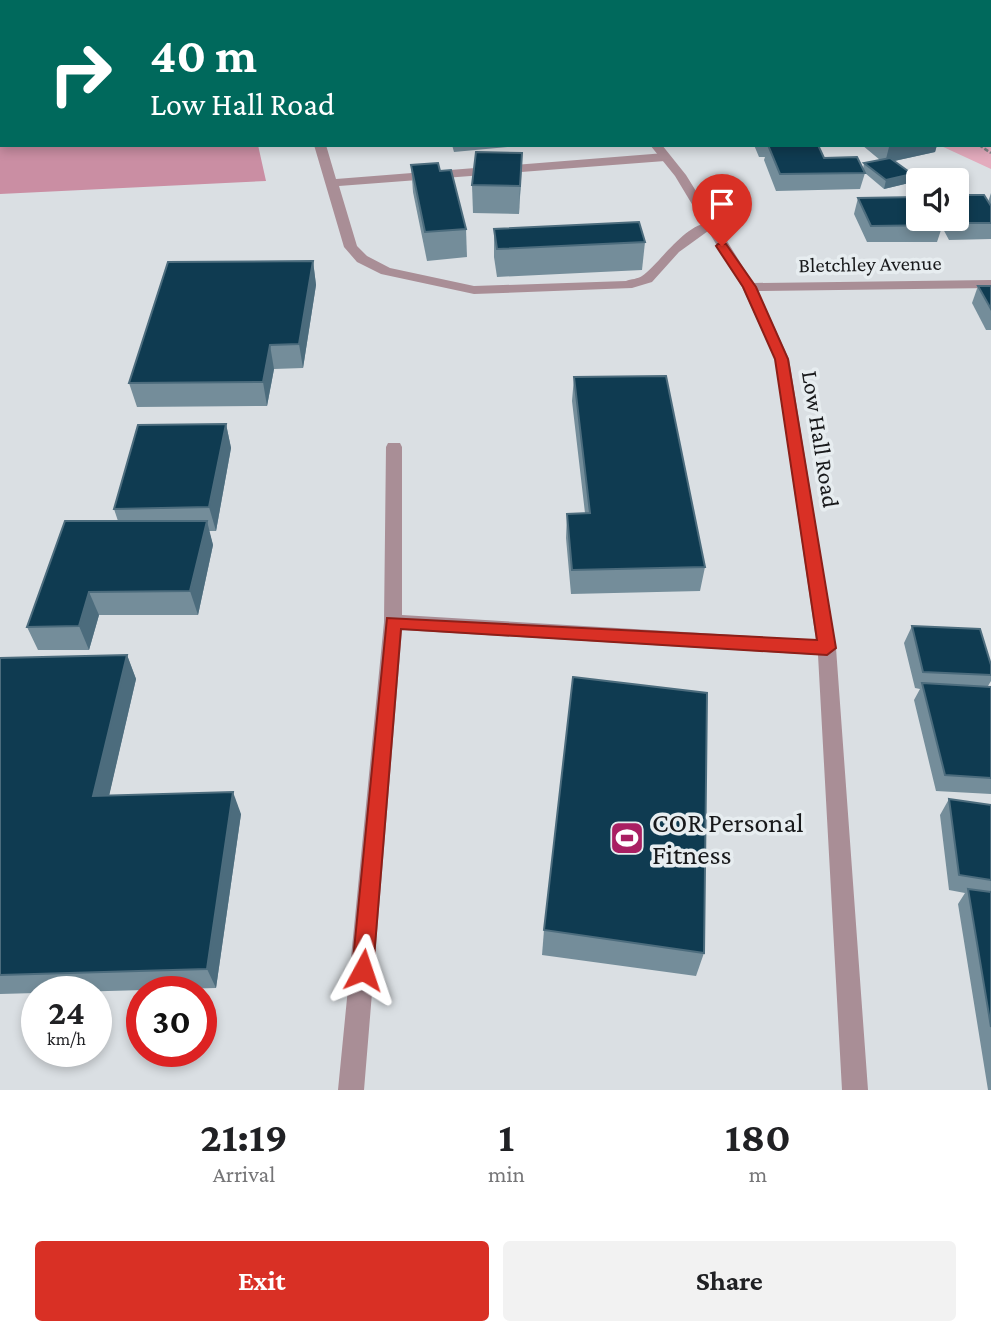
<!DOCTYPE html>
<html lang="en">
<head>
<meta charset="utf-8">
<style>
	body { margin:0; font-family:"Crimson Pro",serif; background:#f2f2f2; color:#202124; height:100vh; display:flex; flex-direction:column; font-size:26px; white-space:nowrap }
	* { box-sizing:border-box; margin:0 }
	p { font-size:23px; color:#757577 }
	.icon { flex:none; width:38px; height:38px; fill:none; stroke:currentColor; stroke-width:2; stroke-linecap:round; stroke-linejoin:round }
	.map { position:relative; height:1090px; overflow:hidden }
	.sheet { display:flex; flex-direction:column; background:#fff; flex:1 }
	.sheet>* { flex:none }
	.hud { position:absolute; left:0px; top:0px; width:992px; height:147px; box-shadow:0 4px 10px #0003; background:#00695c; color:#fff; overflow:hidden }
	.tools { position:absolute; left:906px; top:168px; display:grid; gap:14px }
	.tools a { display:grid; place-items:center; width:63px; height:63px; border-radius:7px; background:#fff; box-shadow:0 4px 10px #0003; font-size:35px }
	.speed { position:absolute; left:21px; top:976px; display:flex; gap:14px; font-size:35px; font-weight:700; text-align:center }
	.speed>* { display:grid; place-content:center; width:91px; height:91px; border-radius:50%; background:#fff; box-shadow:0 4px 10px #0003; line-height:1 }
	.speed small { font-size:18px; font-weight:400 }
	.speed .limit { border:10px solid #d22; background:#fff; color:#111 }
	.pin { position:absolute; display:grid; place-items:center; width:60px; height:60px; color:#fff; margin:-72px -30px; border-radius:50% 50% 50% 0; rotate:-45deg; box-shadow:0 0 7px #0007 }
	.pin .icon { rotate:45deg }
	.me { position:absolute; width:77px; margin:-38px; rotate:5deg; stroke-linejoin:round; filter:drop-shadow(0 0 5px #0008) }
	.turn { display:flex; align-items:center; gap:24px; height:147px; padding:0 35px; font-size:32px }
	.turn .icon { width:91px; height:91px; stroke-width:2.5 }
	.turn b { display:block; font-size:49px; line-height:60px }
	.eta { display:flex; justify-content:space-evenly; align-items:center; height:119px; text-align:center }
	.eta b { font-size:42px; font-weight:700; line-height:49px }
	.action { display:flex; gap:14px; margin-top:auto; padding:14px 35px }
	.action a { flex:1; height:80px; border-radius:7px; background:#d93025; color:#fff; font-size:28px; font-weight:700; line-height:80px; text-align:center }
	.action a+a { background:#f2f2f2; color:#202124 }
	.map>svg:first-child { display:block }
	.green { fill:#e3abbd }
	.forest { fill:#ca8ea3 }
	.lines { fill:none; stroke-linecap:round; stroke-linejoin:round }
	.path { stroke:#7e8184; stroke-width:2.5; stroke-dasharray:4.5 2; stroke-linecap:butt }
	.service { fill:#a98e96; fill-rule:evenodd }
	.minor { fill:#a98e96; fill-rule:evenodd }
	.wall { fill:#748d9a }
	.shaded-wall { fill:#4c6c7d }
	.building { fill:#0f3b51; stroke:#4c6c7d; stroke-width:2 }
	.route { fill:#d93025; stroke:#8d1f18; stroke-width:2 }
	.labels { text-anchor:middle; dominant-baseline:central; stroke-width:7; stroke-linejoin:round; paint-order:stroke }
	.far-street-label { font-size:21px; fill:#18191b; stroke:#e7edf0 }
	.street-label { font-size:24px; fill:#18191b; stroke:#e7edf0 }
	.near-poi-label { font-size:28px; fill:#18191b; stroke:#e7edf0; text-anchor:start }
</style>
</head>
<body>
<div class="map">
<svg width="991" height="1090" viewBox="0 0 991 1090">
	<rect width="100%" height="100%" fill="#dadfe3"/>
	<path class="green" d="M 991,137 L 991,169 L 939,145 L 990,145 Z"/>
	<path class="forest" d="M 0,0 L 289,0 L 2,2 L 2,145 L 258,145 L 266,181 L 0,194 Z"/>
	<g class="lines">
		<path class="path" d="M 979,145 L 991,153"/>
		<g class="service">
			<rect x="341" y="0" width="10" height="2"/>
			<path d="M 442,0 L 452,0 L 454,2 L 443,2 Z"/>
			<path d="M 469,0 L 484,0 L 467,2 Z"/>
			<path d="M 314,145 L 326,145 L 336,179 L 665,153 L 671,157 L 665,161 L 339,186 L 357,246 L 367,256 L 390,268 L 474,286 L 626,281 C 631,279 638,279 642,276 C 660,264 687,219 714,223 L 715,226 L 679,252 L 652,282 L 632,288 L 474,294 L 381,274 L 357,262 L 344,247 Z"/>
		</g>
		<g class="minor">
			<path d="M 528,0 L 538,0 L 540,2 L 529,2 Z"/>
			<path d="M 815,0 L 825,0 L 814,2 Z"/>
			<rect x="990" y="69" width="1" height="6"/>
			<path d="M 650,145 L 662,145 L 686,175 L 753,283 L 991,280 L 991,288 L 758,291 L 789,359 L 836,648 L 868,1090 L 842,1090 L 818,655 L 402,630 L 364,1090 L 338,1090 L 384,622 L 386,447 L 388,443 L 400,443 L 402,447 L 402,615 L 816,640 L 775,359 L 742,287 L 675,176 Z"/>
		</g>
	</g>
	<g class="wall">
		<path d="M 616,0 L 681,0 L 681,2 L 628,2 L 628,1 L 617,1 Z"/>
		<path d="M 850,0 L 905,0 L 906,2 L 851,2 Z"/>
		<path d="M 976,0 L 991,0 L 991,18 L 990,2 L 977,2 Z"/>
		<path d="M 452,145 L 529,145 L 454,152 Z"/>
		<path d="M 754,145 L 818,145 L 824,158 L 863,169 L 864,163 L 880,160 L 862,145 L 937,145 L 935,152 L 894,161 L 909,183 L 884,189 L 865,173 L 860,189 L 776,191 L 764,160 L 765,157 L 759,157 Z"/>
		<path d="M 522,153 L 519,214 L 473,213 L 472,185 Z"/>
		<path d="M 411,165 L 440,171 L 466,229 L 467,257 L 427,261 L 413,192 Z"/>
		<path d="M 991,193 L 991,239 L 949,240 L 942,227 L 937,242 L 867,242 L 854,214 L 858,198 L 919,219 L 957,219 L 988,202 Z"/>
		<path d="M 494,229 L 645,242 L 642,270 L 497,277 L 494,257 Z"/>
		<path d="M 313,261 L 316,285 L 303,368 L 274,369 L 267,406 L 137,407 L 129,383 Z"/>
		<path d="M 978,286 L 991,286 L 991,330 L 986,330 L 972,303 Z"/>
		<path d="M 574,377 L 705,567 L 700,591 L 571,594 L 566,538 L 567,514 L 585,513 L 572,401 Z"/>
		<path d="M 226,424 L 231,448 L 216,531 L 209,531 L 213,545 L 198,615 L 99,615 L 89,650 L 38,650 L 27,627 L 118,521 L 114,509 Z"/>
		<path d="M 912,626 L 991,665 L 991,681 L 988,686 L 991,687 L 991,794 L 936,791 L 914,700 L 920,689 L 915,688 L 904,643 Z"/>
		<path d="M 127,655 L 136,679 L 109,795 L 241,814 L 216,988 L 0,994 L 0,658 Z"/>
		<path d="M 949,799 L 991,805 L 991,1090 L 988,1090 L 958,904 L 965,893 L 949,890 L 940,815 Z"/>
		<path d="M 544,930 L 704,953 L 696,976 L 542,955 Z"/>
	</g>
	<g class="shaded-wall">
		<path d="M 898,145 L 937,145 L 935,152 L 885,163 L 889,147 Z"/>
		<path d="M 522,153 L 521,180 L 519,214 L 520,186 Z"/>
		<path d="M 912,174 L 909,183 L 884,189 L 886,180 Z"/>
		<path d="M 313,261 L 316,285 L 303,368 L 299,344 Z"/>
		<path d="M 270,345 L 274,369 L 267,406 L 263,382 Z"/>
		<path d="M 226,424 L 231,448 L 216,531 L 209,507 Z"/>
		<path d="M 207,521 L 213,545 L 198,615 L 190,591 Z"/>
		<path d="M 89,592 L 99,615 L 89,650 L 79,626 Z"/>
		<path d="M 127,655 L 136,679 L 104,818 L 93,796 Z"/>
		<path d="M 233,792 L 241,814 L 216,988 L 207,969 Z"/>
	</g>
	<g class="building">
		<path d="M 633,0 L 672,0 L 673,2 L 633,2 Z"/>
		<path d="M 874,0 L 905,0 L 906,2 L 875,2 Z"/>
		<rect x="752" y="1" width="41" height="1"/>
		<path d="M 768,145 L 818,145 L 824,158 L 857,157 L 865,173 L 780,174 Z"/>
		<path d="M 476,152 L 522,153 L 520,186 L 472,185 Z"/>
		<path d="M 890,158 L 912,174 L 886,180 L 864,163 Z"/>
		<path d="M 438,163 L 440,171 L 451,170 L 466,229 L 425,232 L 411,165 Z"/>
		<path d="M 957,195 L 984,195 L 991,206 L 991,223 L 954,223 L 952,219 L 957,219 Z"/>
		<path d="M 919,197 L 919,219 L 939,219 L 943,225 L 871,226 L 858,198 Z"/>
		<path d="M 639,222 L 645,242 L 497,249 L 494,229 Z"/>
		<path d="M 313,261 L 299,344 L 270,345 L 263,382 L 129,383 L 168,262 Z"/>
		<path d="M 978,286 L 991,286 L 991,309 Z"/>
		<path d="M 666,376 L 705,567 L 572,570 L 567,514 L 590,513 L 574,377 Z"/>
		<path d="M 226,424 L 209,507 L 114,509 L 138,425 Z"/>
		<path d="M 65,521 L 207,521 L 190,591 L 89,592 L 79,626 L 27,627 Z"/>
		<path d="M 912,626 L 980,629 L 991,665 L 991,675 L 923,672 Z"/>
		<path d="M 127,655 L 93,796 L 233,792 L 207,969 L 0,975 L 0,658 Z"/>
		<path d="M 573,677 L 707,693 L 704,953 L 544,930 Z"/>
		<path d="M 922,683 L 991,687 L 991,778 L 945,775 Z"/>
		<path d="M 949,799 L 991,805 L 991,880 L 959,875 Z"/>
		<path d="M 968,889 L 991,892 L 991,1027 Z"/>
	</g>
	<path class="route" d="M 718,244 L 726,244 L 756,287 L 788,359 L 836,648 L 827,655 L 401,629 L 373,970 L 370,977 L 363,980 L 355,977 L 352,970 L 387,618 L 817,640 L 775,359 L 743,287 L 716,246 Z"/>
	<defs>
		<g id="stadium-square" transform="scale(1.75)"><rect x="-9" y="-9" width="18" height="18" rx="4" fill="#a91f62" stroke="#e7edf0"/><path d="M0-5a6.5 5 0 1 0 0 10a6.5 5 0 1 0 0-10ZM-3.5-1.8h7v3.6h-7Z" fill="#fff"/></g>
	</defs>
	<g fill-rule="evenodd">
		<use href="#stadium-square" x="627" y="838"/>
	</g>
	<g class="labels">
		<g class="far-street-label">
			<text transform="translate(870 264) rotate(-1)">Bletchley Avenue</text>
		</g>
		<g class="street-label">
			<text transform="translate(821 439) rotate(81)">Low Hall Road</text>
		</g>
		<g class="near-poi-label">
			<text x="652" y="822">COR Personal<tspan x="652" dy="32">Fitness</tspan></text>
		</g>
	</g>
</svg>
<div class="tools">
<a><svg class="icon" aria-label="sound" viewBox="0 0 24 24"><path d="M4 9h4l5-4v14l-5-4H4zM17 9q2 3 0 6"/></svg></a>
</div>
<div class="speed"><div>24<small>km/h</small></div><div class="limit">30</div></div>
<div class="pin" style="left:722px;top:246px;background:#d93025"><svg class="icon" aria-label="arrive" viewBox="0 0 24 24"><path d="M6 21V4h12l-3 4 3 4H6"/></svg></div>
<svg class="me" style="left:363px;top:970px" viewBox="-20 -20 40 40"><path d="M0-17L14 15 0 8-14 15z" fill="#d93025" stroke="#fff" stroke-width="4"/></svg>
<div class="hud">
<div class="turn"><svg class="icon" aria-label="right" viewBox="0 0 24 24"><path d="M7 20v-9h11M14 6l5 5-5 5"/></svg><div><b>40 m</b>Low Hall Road</div></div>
</div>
</div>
<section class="sheet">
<div class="eta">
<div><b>21:19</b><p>Arrival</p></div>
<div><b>1</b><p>min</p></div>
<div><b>180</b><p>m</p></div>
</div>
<div class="action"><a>Exit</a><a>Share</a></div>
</section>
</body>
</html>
